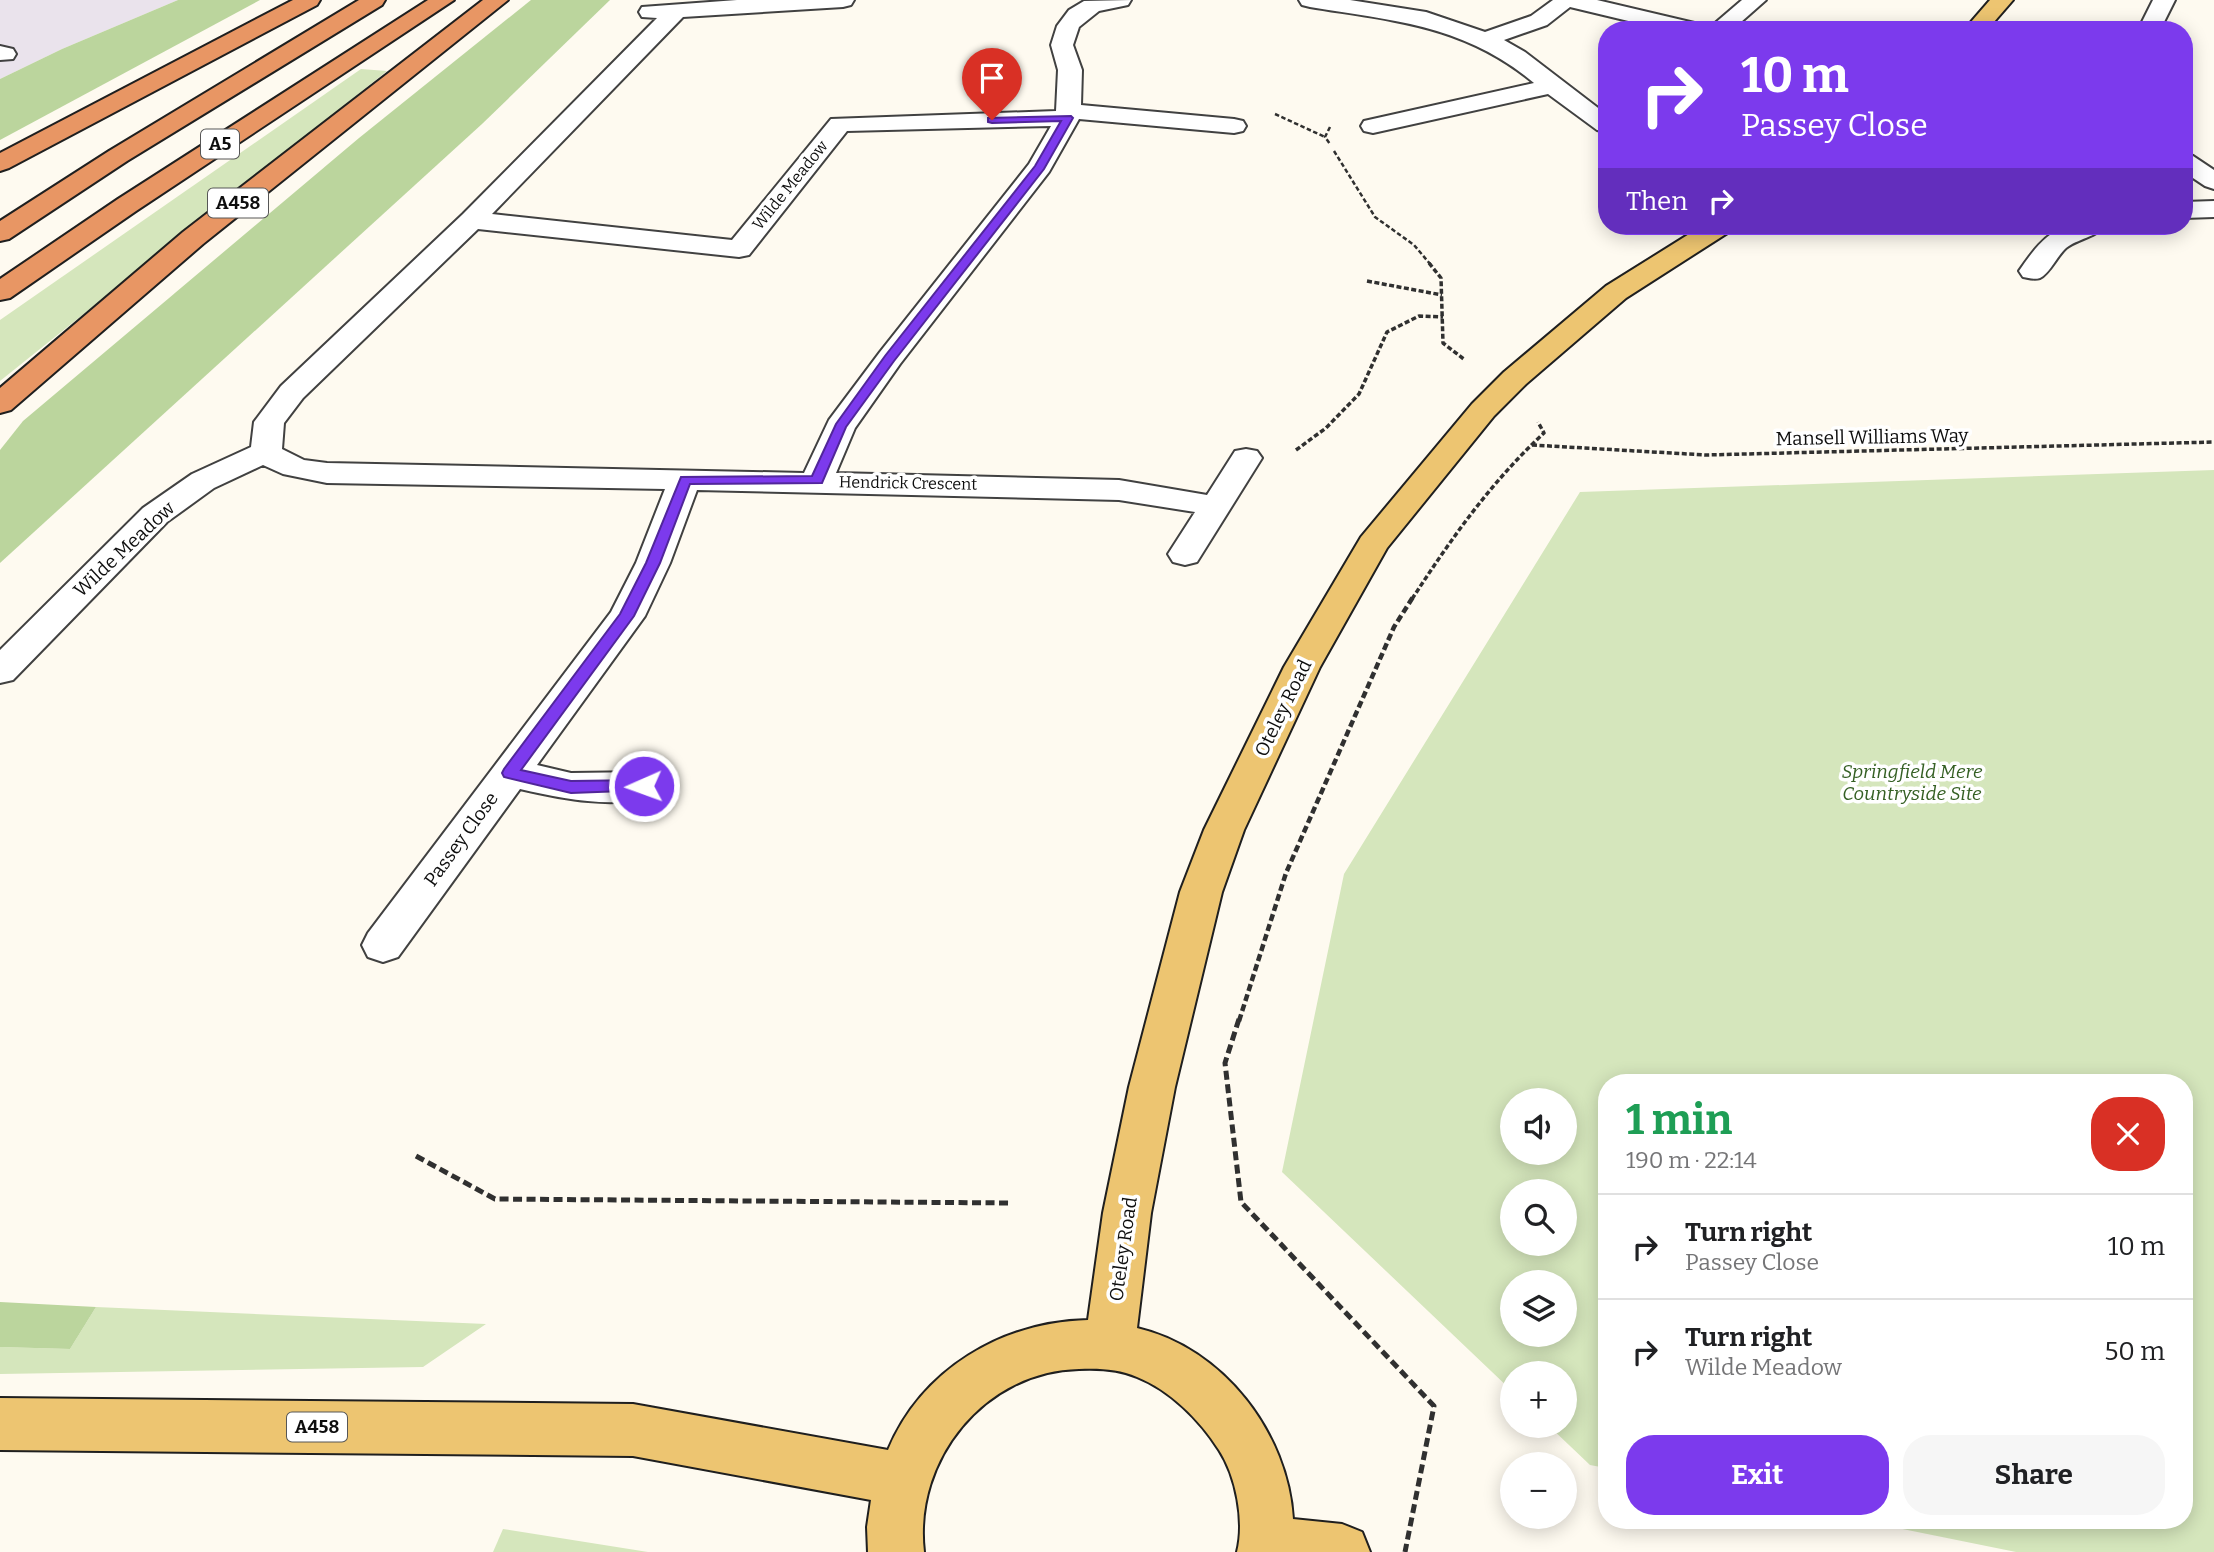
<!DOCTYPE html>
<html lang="en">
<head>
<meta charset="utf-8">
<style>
	body { margin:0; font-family:Bitter,serif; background:#f6f6f6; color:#202124; height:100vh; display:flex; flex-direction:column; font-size:26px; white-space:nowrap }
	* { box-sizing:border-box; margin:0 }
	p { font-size:23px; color:#757577 }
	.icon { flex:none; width:38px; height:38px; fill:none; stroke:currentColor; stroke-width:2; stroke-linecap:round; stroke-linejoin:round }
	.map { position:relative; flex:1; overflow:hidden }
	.side { position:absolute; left:1598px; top:1074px; width:595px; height:455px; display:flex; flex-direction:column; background:#fff; border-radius:28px; box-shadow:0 4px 18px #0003 }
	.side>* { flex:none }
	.banner { position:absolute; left:1598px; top:21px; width:595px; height:214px; border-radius:28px; box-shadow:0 4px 18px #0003; background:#7c3aed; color:#fff; overflow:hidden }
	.tools { position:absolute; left:1500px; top:1088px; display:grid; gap:14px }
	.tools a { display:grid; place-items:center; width:77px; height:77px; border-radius:50%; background:#fff; box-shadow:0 4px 18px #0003; font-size:35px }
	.pin { position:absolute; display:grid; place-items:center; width:60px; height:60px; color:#fff; margin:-72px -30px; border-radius:50% 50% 50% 0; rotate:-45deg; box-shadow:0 0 7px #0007 }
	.pin .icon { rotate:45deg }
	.me { position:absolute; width:77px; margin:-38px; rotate:268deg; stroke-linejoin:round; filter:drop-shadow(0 0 5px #0008) }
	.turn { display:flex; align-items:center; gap:24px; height:147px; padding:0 28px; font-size:32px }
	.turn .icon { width:91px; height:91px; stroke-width:2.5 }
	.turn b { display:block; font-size:49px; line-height:60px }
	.then { display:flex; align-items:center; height:66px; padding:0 28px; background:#0003; gap:14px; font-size:26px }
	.round { display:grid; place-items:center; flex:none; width:74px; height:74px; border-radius:28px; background:#f6f6f6 }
	.summary { display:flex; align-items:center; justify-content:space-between; height:119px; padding:0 28px }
	h1 { font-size:42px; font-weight:700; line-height:52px; color:#1e9e55 }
	.cta { display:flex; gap:14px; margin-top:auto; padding:14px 28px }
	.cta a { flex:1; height:80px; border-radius:28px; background:#7c3aed; color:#fff; font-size:28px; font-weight:700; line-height:80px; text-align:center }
	.cta a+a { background:#f6f6f6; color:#202124 }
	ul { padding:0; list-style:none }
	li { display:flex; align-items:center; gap:21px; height:105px; padding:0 28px; border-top:2px solid #e0e0e0 }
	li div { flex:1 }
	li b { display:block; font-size:26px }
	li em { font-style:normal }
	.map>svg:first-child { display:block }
	.industrial { fill:#eae3ec }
	.green { fill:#d5e6bc; fill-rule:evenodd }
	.forest { fill:#bbd59d }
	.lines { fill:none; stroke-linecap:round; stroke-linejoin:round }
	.minor-casing { stroke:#414141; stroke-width:4 }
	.major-casing { stroke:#1f1f1f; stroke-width:4 }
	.highway-casing { stroke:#1f1f1f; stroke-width:4 }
	.path-far3 { stroke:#303030; stroke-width:2.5; stroke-dasharray:4.5 2.5; stroke-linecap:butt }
	.path-far2 { stroke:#303030; stroke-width:3.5; stroke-dasharray:5 2.5; stroke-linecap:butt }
	.path-far1 { stroke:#303030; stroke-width:4.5; stroke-dasharray:7 3.5; stroke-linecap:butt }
	.path { stroke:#303030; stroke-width:5; stroke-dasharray:9 4.5; stroke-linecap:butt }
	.minor { fill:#fff; fill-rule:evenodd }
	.major { fill:#edc571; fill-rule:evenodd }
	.highway { fill:#e89664; fill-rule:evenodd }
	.route { fill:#7c3aed; stroke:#51269a; stroke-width:2 }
	.labels { text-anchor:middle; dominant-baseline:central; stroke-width:7; stroke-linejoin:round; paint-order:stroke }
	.far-street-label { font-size:16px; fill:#0e0e0e; stroke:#fff }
	.shield { fill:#fff; stroke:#565656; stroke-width:2 }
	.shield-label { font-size:18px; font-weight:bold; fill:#0e0e0e }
	.street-label { font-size:19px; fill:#0e0e0e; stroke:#fff }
	.park-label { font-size:19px; font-style:italic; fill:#356024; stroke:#fff }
</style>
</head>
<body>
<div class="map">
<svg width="2214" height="1552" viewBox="0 0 2214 1552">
	<rect width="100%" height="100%" fill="#fefaf0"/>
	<path class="industrial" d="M 0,0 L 178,0 L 62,49 L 0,79 Z"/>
	<g class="green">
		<path d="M 361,69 L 387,71 L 0,381 L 0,320 Z"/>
		<path d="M 2214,470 L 2214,1552 L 2016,1552 L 1863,1521 L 2184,1521 L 2184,1083 L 1606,1083 L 1606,1468 L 1590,1465 L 1549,1426 L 1564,1426 L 1564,1374 L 1512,1374 L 1512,1391 L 1282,1172 L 1344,874 L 1580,492 ZM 1512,1101 L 1564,1101 L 1564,1153 L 1512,1153 ZM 1512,1192 L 1564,1192 L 1564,1244 L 1512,1244 ZM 1512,1283 L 1564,1283 L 1564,1335 L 1512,1335 Z"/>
		<path d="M 96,1307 L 486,1324 L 423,1367 L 0,1374 L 0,1347 L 70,1349 Z"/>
		<path d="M 503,1529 L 648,1552 L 493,1552 Z"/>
	</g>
	<g class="forest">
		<path d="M 178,0 L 260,0 L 0,140 L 0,79 L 62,49 Z"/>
		<path d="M 531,0 L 610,0 L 482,124 L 0,563 L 0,450 L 23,421 L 359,138 Z"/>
		<path d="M 0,1302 L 96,1307 L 70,1349 L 0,1347 Z"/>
	</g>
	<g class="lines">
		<g class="minor-casing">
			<g id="minor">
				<path d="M 737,0 L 854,0 L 851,5 L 843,7 L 683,17 L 492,214 L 732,240 L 831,119 L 1056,111 L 1058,70 L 1051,45 L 1057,26 L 1069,10 L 1084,1 L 1131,0 L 1128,5 L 1099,11 L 1079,27 L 1073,45 L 1082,70 L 1081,105 L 1234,119 L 1243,121 L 1246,126 L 1243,131 L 1234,133 L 1079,119 L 1049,172 L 900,364 L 855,428 L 836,473 L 1119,480 L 1207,495 L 1235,451 L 1246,449 L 1257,451 L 1262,458 L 1197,562 L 1185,565 L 1173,562 L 1168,554 L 1195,512 L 1119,500 L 697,490 L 670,563 L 645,616 L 537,765 L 571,773 L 644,772 L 658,776 L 663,786 L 658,796 C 613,809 563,799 520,789 L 398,957 L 383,962 L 368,957 L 362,945 L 368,933 L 611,612 L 636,563 L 665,489 L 327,483 L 283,474 L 263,465 L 214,488 L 167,522 L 13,680 L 0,683 L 0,650 L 143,508 L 192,474 L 251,447 L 254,422 L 281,386 L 463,214 L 657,18 L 642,17 L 639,12 L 642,7 ZM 1051,126 L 1029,164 L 880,352 L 829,420 L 804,473 L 327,463 L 304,460 L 282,449 L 284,423 L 303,398 L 478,229 L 739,257 L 749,255 L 847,131 Z"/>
				<path d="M 1299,0 L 1350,0 L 1426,12 L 1485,32 L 1531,16 L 1553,0 L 1597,0 L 1703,25 L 1706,30 L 1666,30 L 1570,7 L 1547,25 L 1504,40 L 1525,52 L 1606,114 L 1606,132 L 1597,130 L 1548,94 L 1373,133 L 1364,131 L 1361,126 L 1364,121 L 1534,83 C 1465,25 1395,21 1310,7 L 1302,5 Z"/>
				<path d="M 1742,0 L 1766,0 L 1732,30 L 1707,30 Z"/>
				<path d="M 2153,0 L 2175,0 L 2160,30 L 2138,30 Z"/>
				<path d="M 0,46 L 13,49 L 16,54 L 13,59 L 0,60 Z"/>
				<path d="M 2184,153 L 2193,156 L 2214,170 L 2214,189 L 2205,186 L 2184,172 Z"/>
				<path d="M 2214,201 L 2214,217 L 2184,218 L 2184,202 Z"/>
				<path d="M 2065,226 L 2104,226 C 2097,237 2077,239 2066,248 C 2057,256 2050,273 2040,278 C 2034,280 2029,278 2023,277 L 2019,271 C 2032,252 2044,235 2065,226 Z"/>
			</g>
		</g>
		<g class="major-casing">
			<g id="major">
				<path d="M 1990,0 L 2013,0 L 1987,30 L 1964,30 Z"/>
				<path d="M 1702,226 L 1733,226 L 1729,232 L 1626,298 L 1526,384 L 1494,416 L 1387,548 L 1320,667 L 1244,830 L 1222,892 L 1175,1087 L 1151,1213 L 1137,1328 C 1223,1348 1288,1433 1293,1519 L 1342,1524 L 1362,1532 L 1370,1552 L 1237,1552 C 1245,1521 1236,1476 1219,1450 C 1200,1420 1170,1390 1137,1377 C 1119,1369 1099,1368 1079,1369 C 985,1371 913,1459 924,1552 L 868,1552 L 867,1527 L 871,1500 L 633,1456 L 0,1450 L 0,1398 L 633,1404 L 888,1450 C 922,1369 1002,1322 1088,1320 L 1103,1213 L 1129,1087 L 1180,892 L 1204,830 L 1284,667 L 1361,537 L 1472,404 L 1504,372 L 1606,286 Z"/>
			</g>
		</g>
		<g class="highway-casing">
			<g id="highway">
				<path d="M 293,0 L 320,0 L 317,5 L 9,168 L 0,171 L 0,153 Z"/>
				<path d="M 359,0 L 385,0 L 382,5 L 127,161 L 9,239 L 0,241 L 0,221 L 109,151 Z"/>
				<path d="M 428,0 L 454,0 L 136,211 L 10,298 L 0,300 L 0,279 L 118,199 Z"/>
				<path d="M 483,0 L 508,0 L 203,244 L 11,410 L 0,413 L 0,388 L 183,232 Z"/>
			</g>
		</g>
		<g class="path-far3">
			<path d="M 1275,114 L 1325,137"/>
			<path d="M 1330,127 L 1325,137 L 1330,144"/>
			<path d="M 1334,151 L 1375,217 L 1414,245 L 1431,265"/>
		</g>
		<g class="path-far2">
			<path d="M 1429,263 L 1441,278 L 1443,343 L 1465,360"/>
			<path d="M 1367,281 L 1442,295"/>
			<path d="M 1532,445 L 1706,455 L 2214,442"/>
			<path d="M 1296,450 L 1326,428 L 1359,394 L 1387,332 L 1419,316 L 1443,317"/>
			<path d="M 1412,599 C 1451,539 1491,482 1544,433 L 1538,422"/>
		</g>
		<path class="path-far1" d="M 1239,1021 L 1286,873 L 1394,627 L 1413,597"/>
		<g class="path">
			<path d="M 1239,1019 L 1225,1063 L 1241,1202 L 1434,1406 L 1405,1552"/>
			<path d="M 416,1156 L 495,1199 L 1011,1203"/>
		</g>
		<use href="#minor" class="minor"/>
		<use href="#major" class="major"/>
		<use href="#highway" class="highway"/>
	</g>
	<path class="route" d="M 1071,116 L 1073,118 L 1044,169 L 894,361 L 846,427 L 822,483 L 690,484 L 660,563 L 634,616 L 521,770 L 571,781 L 644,780 L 650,782 L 652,786 L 650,790 L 571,793 L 504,777 L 502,773 L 504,769 L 620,614 L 646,563 L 681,477 L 812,476 L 836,424 L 885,356 L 1035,166 L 1061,121 L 992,123 L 988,122 L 988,118 Z"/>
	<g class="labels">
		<g class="far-street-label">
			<text transform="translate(790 185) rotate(-51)">Wilde Meadow</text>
			<text transform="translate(908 483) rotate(1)">Hendrick Crescent</text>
		</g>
		<g class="shield">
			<rect x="201" y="129.5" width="38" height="29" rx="5"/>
			<rect x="208" y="188.5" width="60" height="29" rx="5"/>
			<rect x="287" y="1412.5" width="60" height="29" rx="5"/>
		</g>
		<g class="shield-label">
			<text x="220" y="144">A5</text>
			<text x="238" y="203">A458</text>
			<text x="317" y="1427">A458</text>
		</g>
		<g class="street-label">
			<text transform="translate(1872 437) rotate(-1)">Mansell Williams Way</text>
			<text transform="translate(124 549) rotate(-43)">Wilde Meadow</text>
			<text transform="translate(1283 708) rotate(-64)">Oteley Road</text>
			<text transform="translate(461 839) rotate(-54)">Passey Close</text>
			<text transform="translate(1123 1249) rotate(-82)">Oteley Road</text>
		</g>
		<g class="park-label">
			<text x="1912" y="771">Springfield Mere<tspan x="1912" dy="22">Countryside Site</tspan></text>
		</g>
	</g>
</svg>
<div class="tools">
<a><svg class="icon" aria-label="sound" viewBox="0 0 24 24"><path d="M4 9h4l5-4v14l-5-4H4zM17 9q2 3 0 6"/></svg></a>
<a><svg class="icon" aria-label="search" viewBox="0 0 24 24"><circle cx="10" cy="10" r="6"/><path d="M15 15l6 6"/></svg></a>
<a><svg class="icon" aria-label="layers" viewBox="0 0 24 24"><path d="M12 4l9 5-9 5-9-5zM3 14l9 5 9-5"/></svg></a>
<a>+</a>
<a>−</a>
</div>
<div class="pin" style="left:992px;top:120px;background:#d93025"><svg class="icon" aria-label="arrive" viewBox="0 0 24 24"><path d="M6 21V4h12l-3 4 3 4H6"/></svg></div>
<svg class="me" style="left:644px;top:786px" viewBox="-20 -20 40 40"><circle r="17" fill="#7c3aed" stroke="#fff" stroke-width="3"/><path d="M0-11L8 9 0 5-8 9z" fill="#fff"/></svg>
<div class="banner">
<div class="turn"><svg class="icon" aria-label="right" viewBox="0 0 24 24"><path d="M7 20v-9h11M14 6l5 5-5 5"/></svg><div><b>10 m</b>Passey Close</div></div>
<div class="then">Then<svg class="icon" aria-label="right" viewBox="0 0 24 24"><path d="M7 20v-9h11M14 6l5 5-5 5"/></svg></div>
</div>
<section class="side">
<div class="summary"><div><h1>1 min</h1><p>190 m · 22:14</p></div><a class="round" style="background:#d93025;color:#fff"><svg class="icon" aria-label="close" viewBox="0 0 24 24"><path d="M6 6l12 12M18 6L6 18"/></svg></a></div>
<ul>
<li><svg class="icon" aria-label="right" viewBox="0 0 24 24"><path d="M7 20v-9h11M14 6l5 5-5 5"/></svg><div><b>Turn right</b><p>Passey Close</p></div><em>10 m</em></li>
<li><svg class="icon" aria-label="right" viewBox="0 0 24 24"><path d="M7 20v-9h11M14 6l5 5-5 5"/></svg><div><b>Turn right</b><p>Wilde Meadow</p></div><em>50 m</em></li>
</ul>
<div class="cta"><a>Exit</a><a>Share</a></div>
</section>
</div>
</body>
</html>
